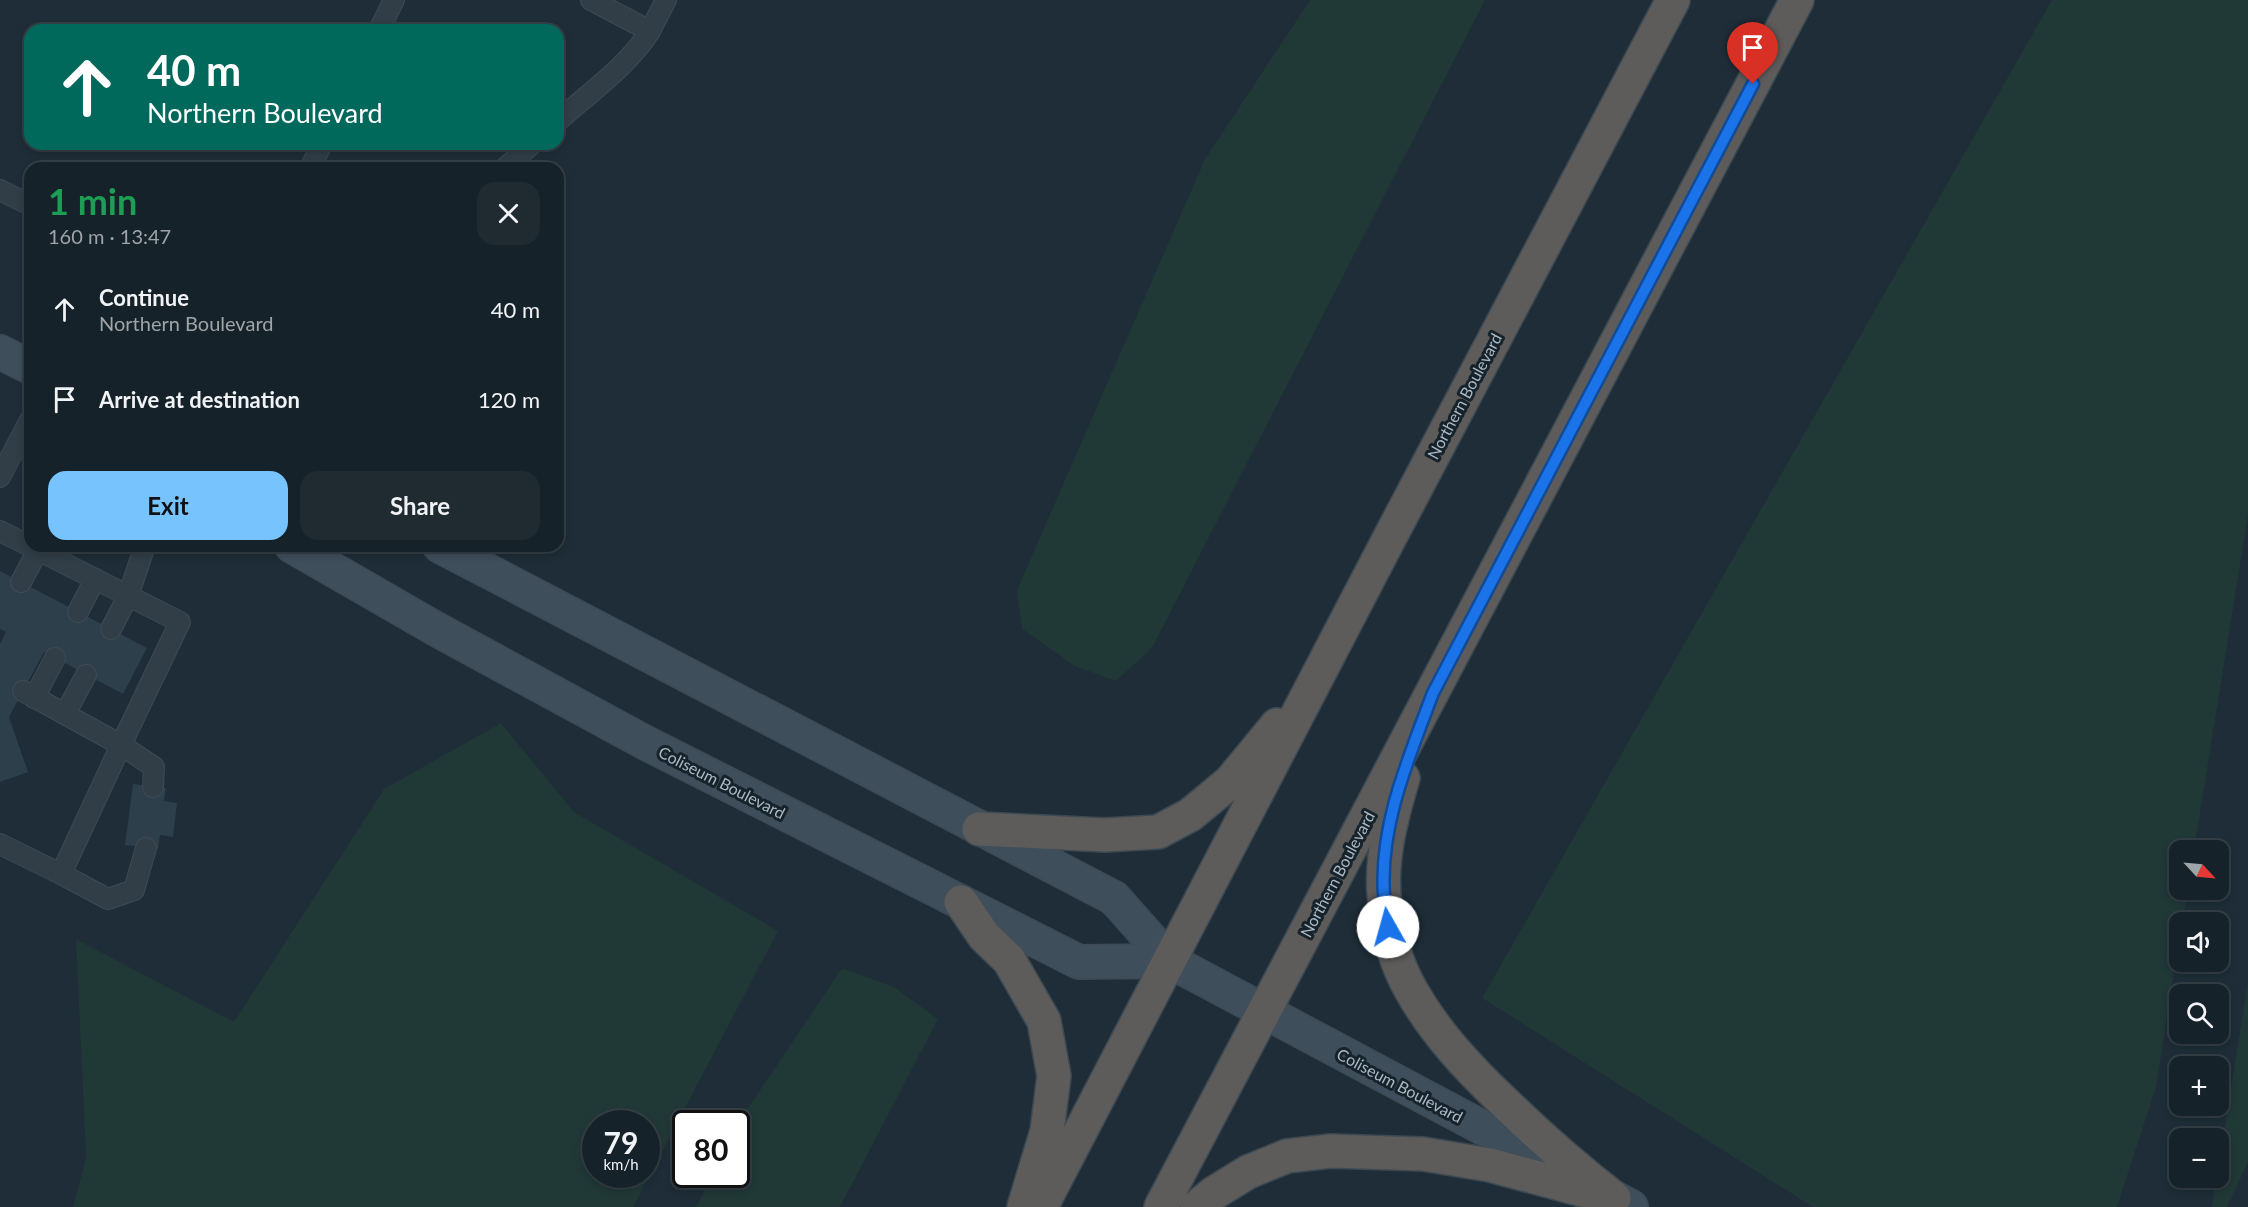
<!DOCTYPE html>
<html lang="en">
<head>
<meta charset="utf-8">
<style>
	body { margin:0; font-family:Lato,sans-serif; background:#1f2a31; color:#f1f3f6; height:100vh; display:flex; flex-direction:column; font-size:22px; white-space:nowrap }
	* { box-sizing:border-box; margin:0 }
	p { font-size:20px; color:#9ea4a8 }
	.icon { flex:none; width:33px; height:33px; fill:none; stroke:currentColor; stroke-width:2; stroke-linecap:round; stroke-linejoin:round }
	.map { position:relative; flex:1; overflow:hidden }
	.drawer { position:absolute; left:24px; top:162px; width:540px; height:390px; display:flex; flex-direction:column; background:#162229; border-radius:18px; box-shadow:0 3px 9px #0003,0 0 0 2px #353f46 }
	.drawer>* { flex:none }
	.hud { position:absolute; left:24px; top:24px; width:540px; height:126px; border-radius:18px; box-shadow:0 3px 9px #0003,0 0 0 2px #353f46; background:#00695c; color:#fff; overflow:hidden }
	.needle { width:39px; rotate:116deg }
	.controls { position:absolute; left:2169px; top:840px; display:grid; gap:12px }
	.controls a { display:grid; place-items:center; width:60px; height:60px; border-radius:12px; background:#162229; box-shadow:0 3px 9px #0003,0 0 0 2px #353f46; font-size:30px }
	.speed { position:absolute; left:582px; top:1110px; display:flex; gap:12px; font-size:30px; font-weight:700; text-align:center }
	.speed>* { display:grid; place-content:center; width:78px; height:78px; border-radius:50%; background:#162229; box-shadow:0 3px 9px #0003,0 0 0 2px #353f46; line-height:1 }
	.speed small { font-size:15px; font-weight:400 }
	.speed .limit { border:3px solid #111; border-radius:9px; background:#fff; color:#111 }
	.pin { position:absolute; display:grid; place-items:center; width:51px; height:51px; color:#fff; margin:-62px -26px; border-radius:50% 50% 50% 0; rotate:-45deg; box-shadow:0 0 6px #0007 }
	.pin .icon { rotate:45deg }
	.me { position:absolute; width:66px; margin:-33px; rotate:353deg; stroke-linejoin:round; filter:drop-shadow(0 0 4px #0008) }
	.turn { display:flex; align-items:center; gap:21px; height:126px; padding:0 24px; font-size:27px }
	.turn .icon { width:78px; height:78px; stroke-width:2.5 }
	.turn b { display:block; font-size:42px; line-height:51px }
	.round { display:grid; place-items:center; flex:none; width:63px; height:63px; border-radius:18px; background:#1f2a31 }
	.head { display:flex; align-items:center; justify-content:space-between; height:102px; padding:0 24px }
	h1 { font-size:36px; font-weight:700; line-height:45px; color:#1e9e55 }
	.button { display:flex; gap:12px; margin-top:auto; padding:12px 24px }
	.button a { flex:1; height:69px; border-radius:18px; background:#76c3fe; color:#111; font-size:24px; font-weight:700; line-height:69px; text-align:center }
	.button a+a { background:#1f2a31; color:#f1f3f6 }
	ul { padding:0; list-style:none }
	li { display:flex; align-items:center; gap:18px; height:90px; padding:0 24px }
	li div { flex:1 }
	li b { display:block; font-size:22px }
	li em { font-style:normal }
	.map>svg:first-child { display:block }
	.green { fill:#203836; fill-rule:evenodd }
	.building { fill:#2c3f4b }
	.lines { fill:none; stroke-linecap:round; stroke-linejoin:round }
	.service-casing { stroke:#3e4a54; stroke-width:22 }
	.secondary-casing { stroke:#3e4a54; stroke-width:36 }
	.trunk-casing { stroke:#3c4952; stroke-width:36 }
	.service { stroke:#313e47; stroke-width:20 }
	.secondary { stroke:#3f4e5b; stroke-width:33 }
	.trunk { stroke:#5e5c5b; stroke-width:33 }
	.route-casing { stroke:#114b97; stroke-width:15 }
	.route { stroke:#1a73e8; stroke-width:10 }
	.labels { text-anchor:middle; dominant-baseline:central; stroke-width:6; stroke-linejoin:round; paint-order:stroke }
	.street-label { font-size:16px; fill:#abb9c5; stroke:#17232b }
</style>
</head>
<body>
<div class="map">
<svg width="2248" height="1207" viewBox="0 0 2248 1207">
	<rect width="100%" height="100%" fill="#1e2d37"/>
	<g class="green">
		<path d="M 1310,0 L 1485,0 L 1152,648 L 1116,681 L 1075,666 L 1022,629 L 1017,590 L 1205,159 Z"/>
		<path d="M 2052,0 L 2248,0 L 2248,516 L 2194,850 L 2180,850 L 2180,890 L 2188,890 L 2182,922 L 2180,922 L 2179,940 L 2156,1087 L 2117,1207 L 1813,1207 L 1482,998 Z"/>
		<path d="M 501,723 L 574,812 L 778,931 L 633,1207 L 73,1207 L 86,1158 L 76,939 L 234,1022 L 384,789 ZM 596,1124 L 646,1124 L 646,1174 L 596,1174 Z"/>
		<path d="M 842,968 L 894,987 L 938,1019 L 840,1207 L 696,1207 L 713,1175 L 736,1174 L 737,1130 L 746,1111 Z"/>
		<path d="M 2248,980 L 2248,1162 L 2227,1207 L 2212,1207 L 2216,1178 L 2218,1178 L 2219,1164 Z"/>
	</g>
	<g class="building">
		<path d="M 0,571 L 147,648 L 123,694 L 44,652 L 9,717 L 28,772 L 0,782 L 0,644 L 6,632 L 0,629 Z"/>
		<path d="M 133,784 L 166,788 L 164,801 L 177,803 L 173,837 L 160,835 L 158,849 L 125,845 Z"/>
	</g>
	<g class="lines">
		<g class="service-casing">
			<g id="service">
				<path d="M 379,30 L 394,0"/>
				<path d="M 650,31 L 666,0"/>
				<path d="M 558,121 C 588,94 629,65 650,31 L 591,0"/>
				<path d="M 310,168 L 322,144"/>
				<path d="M 505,168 L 532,144"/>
				<path d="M 0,190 L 30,205"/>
				<path d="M 0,477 L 30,420"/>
				<path d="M 0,531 L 30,546"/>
				<path d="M 21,582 L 38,550"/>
				<path d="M 78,612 L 95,579"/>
				<path d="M 111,629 L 128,596 L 145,546"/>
				<path d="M 23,691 L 121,745 L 180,622 L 30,546"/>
				<path d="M 34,698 L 55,658"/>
				<path d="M 65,714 L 86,675"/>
				<path d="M 0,844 L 61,874 L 121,745 L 154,767 L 153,787"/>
				<path d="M 61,874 L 108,899 L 134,890 L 146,848"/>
			</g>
		</g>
		<g class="secondary-casing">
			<g id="secondary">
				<path d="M 0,352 L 30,367"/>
				<path d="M 292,546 L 436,629 L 644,742 L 1079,962 L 1170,961"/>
				<path d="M 440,546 L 1114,898 L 1170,961 L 1631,1207"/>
			</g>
		</g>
		<g class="trunk-casing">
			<g id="trunk">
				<path d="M 1403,778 C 1392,815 1381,855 1384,894 C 1386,927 1395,962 1411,990 C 1435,1033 1469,1069 1504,1102 C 1539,1136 1575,1168 1614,1198"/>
				<path d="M 979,829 L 1105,835 L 1158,832 L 1190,815 L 1230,782 L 1277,725"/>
				<path d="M 961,902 L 984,936 L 1009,960 L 1044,1021 L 1054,1076 L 1047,1131 L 1024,1207"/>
				<path d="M 1041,1207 L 1389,539 L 1673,0"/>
				<path d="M 1161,1207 L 1797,0"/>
				<path d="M 1197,1207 L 1214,1193 L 1248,1172 L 1287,1156 L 1331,1151 L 1423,1154 L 1490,1165 L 1601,1195"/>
			</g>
		</g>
		<use href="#service" class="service"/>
		<use href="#secondary" class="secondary"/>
		<use href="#trunk" class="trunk"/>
	</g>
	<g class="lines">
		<g class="route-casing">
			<path id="route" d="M 1388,927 C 1386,916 1384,905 1384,895 C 1379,826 1409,757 1433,693 L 1753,84"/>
		</g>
		<use href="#route" class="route"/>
	</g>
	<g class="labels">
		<g class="street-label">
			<text transform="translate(1464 396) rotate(-62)">Northern Boulevard</text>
			<text transform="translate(722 782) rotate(27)">Coliseum Boulevard</text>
			<text transform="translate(1337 874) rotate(-62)">Northern Boulevard</text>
			<text transform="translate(1400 1085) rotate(28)">Coliseum Boulevard</text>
		</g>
	</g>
</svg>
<div class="controls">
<a><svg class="needle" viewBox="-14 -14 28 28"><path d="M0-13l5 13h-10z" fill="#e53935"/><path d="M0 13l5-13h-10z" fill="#9ea4a8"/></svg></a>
<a><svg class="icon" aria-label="sound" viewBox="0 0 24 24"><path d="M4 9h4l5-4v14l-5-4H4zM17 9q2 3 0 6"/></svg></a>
<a><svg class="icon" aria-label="search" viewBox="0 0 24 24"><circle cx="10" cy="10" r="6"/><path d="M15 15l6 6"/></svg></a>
<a>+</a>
<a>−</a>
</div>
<div class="speed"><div>79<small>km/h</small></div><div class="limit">80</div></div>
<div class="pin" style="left:1753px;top:84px;background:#d93025"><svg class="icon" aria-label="arrive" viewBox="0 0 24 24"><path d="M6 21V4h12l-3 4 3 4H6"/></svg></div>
<svg class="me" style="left:1388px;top:927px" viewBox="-20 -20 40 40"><circle r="19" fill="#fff"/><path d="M0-13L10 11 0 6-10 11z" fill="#1a73e8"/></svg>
<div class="hud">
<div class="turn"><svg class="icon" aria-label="ahead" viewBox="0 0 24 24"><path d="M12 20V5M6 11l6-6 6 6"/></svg><div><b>40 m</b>Northern Boulevard</div></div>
</div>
<section class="drawer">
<div class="head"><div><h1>1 min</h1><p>160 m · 13:47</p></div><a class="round"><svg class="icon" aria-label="close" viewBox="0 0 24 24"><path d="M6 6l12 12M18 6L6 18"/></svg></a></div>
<ul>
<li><svg class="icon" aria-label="ahead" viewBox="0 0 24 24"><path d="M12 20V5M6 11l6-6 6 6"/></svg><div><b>Continue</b><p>Northern Boulevard</p></div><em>40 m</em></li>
<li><svg class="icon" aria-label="arrive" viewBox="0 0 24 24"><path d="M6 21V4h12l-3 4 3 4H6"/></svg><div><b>Arrive at destination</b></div><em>120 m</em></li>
</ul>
<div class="button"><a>Exit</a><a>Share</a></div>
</section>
</div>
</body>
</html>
